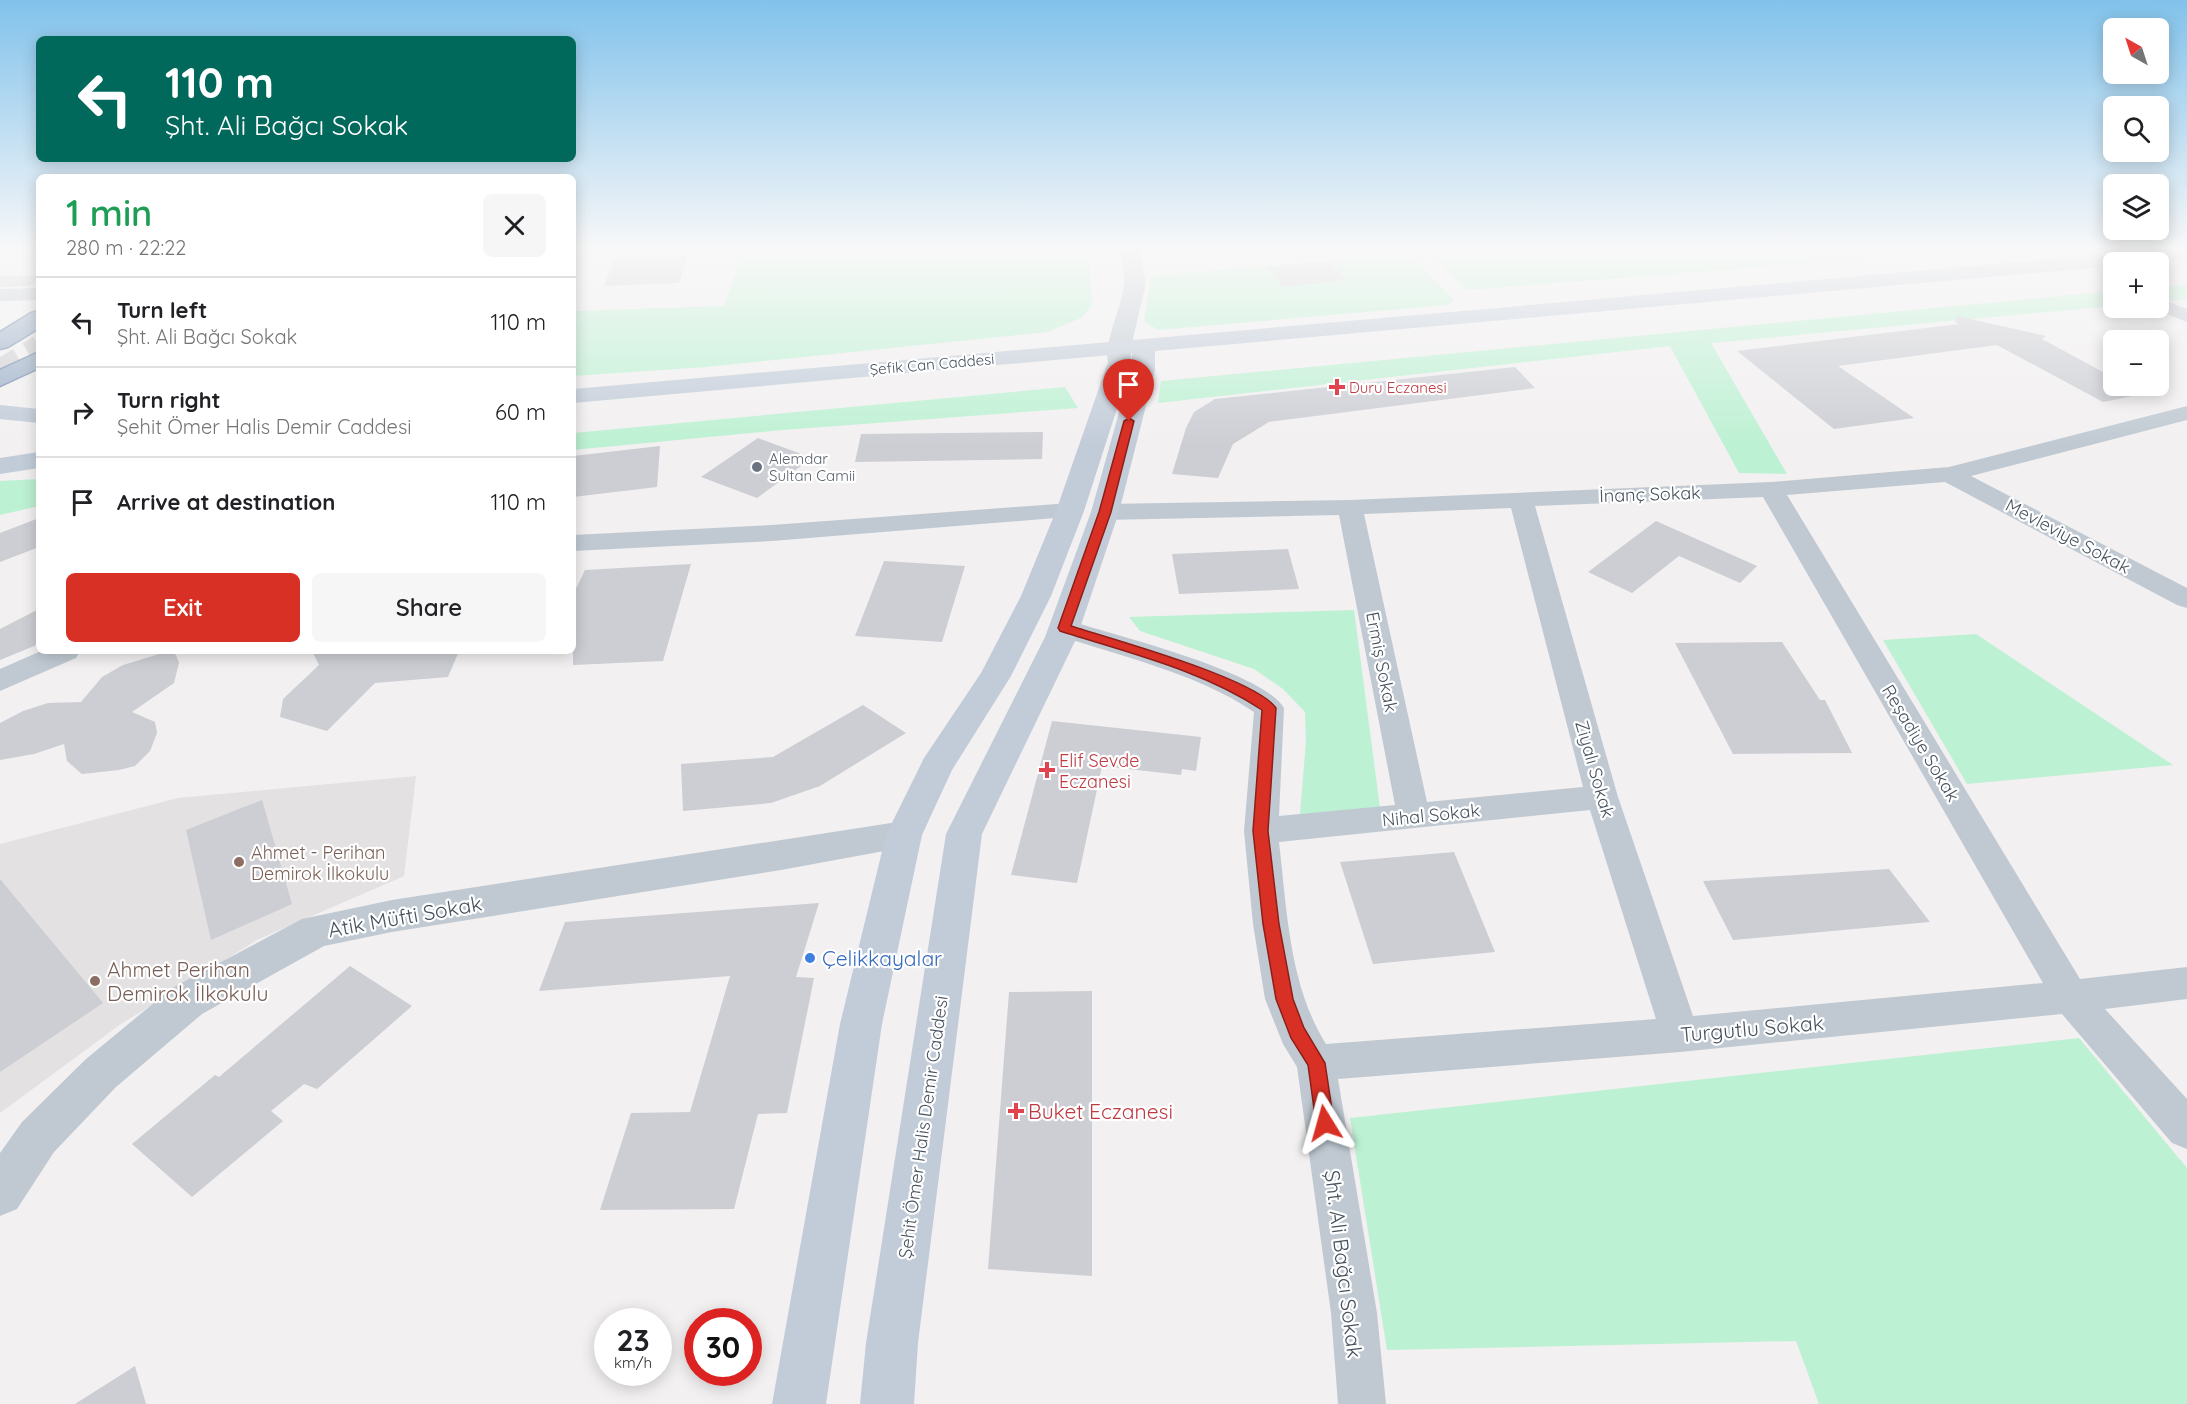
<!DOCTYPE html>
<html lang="en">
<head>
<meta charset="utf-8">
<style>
	body { margin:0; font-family:Quicksand,sans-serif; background:#f6f6f6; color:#202124; height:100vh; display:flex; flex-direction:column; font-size:22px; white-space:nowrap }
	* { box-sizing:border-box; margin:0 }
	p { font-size:20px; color:#757577 }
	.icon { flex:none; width:33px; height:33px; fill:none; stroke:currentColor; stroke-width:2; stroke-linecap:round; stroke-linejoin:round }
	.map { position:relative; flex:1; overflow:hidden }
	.panel { position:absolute; left:36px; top:174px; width:540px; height:480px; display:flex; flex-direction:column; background:#fff; border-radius:9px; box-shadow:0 3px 15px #0003 }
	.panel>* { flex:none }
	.banner { position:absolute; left:36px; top:36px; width:540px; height:126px; border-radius:9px; box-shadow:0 3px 15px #0003; background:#00695c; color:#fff; overflow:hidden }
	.needle { width:39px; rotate:321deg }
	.buttons { position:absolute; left:2103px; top:18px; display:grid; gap:12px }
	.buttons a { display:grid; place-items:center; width:66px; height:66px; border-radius:9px; background:#fff; box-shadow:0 3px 15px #0003; font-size:30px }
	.speed { position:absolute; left:594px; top:1308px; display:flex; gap:12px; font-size:30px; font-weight:700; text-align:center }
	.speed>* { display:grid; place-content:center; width:78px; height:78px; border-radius:50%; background:#fff; box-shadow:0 3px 15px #0003; line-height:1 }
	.speed small { font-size:15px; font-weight:400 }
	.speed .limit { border:9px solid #d22; background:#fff; color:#111 }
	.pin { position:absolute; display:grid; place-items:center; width:51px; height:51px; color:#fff; margin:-62px -26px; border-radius:50% 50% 50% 0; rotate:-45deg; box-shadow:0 0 6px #0007 }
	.pin .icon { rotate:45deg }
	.me { position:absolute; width:66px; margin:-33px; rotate:352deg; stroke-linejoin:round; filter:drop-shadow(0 0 4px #0008) }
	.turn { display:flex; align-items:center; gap:21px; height:126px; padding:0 30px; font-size:27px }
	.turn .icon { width:78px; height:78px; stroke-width:2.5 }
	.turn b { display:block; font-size:42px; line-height:51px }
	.round { display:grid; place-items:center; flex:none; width:63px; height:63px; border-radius:9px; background:#f6f6f6 }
	.overview { display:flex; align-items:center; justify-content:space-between; height:102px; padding:0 30px }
	h1 { font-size:36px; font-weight:600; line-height:45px; color:#1e9e55 }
	.button { display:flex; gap:12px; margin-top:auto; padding:12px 30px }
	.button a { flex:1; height:69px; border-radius:9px; background:#d93025; color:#fff; font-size:24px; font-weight:600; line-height:69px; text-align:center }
	.button a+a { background:#f6f6f6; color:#202124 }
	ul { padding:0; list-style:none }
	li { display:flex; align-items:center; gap:18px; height:90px; padding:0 30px; border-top:2px solid #e0e0e0 }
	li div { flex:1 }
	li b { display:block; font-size:22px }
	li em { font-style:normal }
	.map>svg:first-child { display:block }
	.education { fill:#e3e1e2 }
	.green { fill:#bdf1d3 }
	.building { fill:#ccced4 }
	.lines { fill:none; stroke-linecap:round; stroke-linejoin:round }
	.trunk-tunnel { stroke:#d0d0d3; stroke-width:22; stroke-dasharray:22 11; stroke-linecap:butt }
	.trunk-casing { stroke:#718aac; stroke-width:3 }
	.minor { fill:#c0c9d2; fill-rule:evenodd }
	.tertiary { fill:#c0c9d2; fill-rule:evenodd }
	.secondary { fill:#c2ccd9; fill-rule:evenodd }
	.trunk { fill:#9aafc8; fill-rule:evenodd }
	.route { fill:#d93025; stroke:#8d1f18; stroke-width:1.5 }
	.health-dot { fill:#e0444e; stroke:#fff; stroke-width:2 }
	.worship-dot { fill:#6b7280; stroke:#fff; stroke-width:2 }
	.education-dot { fill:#8d6e63; stroke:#fff; stroke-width:2 }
	.shop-dot { fill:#3f7fe0; stroke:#fff; stroke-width:2 }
	.labels { text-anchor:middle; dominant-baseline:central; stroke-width:4.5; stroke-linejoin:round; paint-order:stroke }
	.far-street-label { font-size:15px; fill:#47525e; stroke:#fff }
	.far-health-label { font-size:15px; fill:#be3a42; stroke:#fff; text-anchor:start }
	.far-worship-label { font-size:15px; fill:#5b616d; stroke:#fff; text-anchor:start }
	.street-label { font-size:18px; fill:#47525e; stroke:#fff }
	.health-label { font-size:18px; fill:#be3a42; stroke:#fff; text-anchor:start }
	.education-label { font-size:18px; fill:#785e54; stroke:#fff; text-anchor:start }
	.near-street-label { font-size:21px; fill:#47525e; stroke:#fff }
	.near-shop-label { font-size:21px; fill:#366cbe; stroke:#fff; text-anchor:start }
	.near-education-label { font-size:21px; fill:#785e54; stroke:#fff; text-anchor:start }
	.near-health-label { font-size:21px; fill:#be3a42; stroke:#fff; text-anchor:start }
</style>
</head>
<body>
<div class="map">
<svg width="2187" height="1404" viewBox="0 0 2187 1404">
	<rect width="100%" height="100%" fill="#f2f0f0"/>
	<path class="education" d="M 416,776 L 404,876 L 259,939 L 121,1024 L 0,1113 L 0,844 L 178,798 Z"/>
	<g class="green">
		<path d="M 813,249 L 1084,249 L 1089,261 L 1092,306 L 1081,318 L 1047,332 L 706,367 L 573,376 L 573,311 L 724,306 L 742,253 Z"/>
		<path d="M 1425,249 L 2001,249 L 1467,290 Z"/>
		<path d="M 1410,253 L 1454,301 L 1447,305 L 1158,330 L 1144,321 L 1151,276 Z"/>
		<path d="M 2187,284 L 2187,299 L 2159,302 L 2159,287 Z"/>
		<path d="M 2113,291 L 2113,306 L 1711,343 L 1787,474 L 1739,473 L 1670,346 L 1158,403 L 1161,381 Z"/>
		<path d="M 1065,387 L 1078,408 L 782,430 L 573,450 L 573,433 Z"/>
		<path d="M 39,479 L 39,506 L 0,515 L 0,481 Z"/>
		<path d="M 1354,610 L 1380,808 L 1300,814 L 1306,741 L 1305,712 L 1283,689 L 1254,669 L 1140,631 L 1129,617 Z"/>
		<path d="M 1976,634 L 2173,765 L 1967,784 L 1883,640 Z"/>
		<path d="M 2079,1038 L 2187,1168 L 2187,1404 L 1819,1404 L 1796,1341 L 1387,1350 L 1350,1118 Z"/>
	</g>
	<g class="building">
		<path d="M 688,256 L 679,283 L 604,286 L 615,259 Z"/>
		<path d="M 1329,261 L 1346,280 L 1283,287 L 1267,267 Z"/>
		<path d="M 0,276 L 39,276 L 39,278 L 29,286 L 0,287 Z"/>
		<path d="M 1957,316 L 2046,336 L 2042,339 L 2114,378 L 2114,386 L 2127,386 L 2142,394 L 2103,402 L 1997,345 L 1838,366 L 1914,418 L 1834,429 L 1737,351 L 1959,324 L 1955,322 Z"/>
		<path d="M 1515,367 L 1535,388 L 1269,422 L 1233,444 L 1218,478 L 1172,474 L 1186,428 L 1194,412 L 1215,399 Z"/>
		<path d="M 1043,432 L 1042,459 L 855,462 L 861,434 Z"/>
		<path d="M 758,438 L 812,458 L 757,498 L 701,477 Z"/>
		<path d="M 660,446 L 657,487 L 573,497 L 573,456 Z"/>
		<path d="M 39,518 L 39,547 L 0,562 L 0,533 Z"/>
		<path d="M 1656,521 L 1757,566 L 1740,583 L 1679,556 L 1632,593 L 1588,572 Z"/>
		<path d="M 1288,549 L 1299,589 L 1179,594 L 1172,554 Z"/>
		<path d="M 884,561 L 965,566 L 942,642 L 855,636 Z"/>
		<path d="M 691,564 L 663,661 L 573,665 L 573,595 L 585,570 Z"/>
		<path d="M 39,609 L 39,644 L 0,660 L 0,629 Z"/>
		<path d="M 1782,642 L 1820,700 L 1825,700 L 1852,753 L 1733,754 L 1675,643 Z"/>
		<path d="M 169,651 L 176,655 L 179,663 L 174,683 L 132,712 L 155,722 L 157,733 L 150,751 L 135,766 L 119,770 L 82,774 L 67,761 L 64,744 L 34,754 L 0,760 L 0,723 L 23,711 L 48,703 L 81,702 L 102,677 L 123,665 Z"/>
		<path d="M 312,651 L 459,651 L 448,677 L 375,683 L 327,731 L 280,717 L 283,699 L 319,665 Z"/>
		<path d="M 863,705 L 906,733 L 820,786 L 771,803 L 683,811 L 681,764 L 773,757 Z"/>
		<path d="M 1052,721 L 1201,737 L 1196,771 L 1182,769 L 1181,775 L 1102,766 L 1077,883 L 1011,875 Z"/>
		<path d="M 262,800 L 292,904 L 211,940 L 186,830 Z"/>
		<path d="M 1454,852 L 1495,952 L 1373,964 L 1340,862 Z"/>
		<path d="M 1889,869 L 1930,922 L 1733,940 L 1703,881 Z"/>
		<path d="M 0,879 L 103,1003 L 0,1072 Z"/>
		<path d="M 819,903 L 796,977 L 814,978 L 787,1113 L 758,1114 L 734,1209 L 600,1210 L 631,1113 L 690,1112 L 730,976 L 539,991 L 565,922 Z"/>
		<path d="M 350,966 L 412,1006 L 317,1089 L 304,1084 L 271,1111 L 283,1121 L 192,1197 L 132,1144 L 215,1075 L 219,1077 Z"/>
		<path d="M 1092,991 L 1092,1276 L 988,1269 L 1009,992 Z"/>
		<path d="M 135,1366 L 146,1404 L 75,1404 Z"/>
	</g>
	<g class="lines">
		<path class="trunk-tunnel" d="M 0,370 L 39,346"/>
		<g class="trunk-casing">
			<g id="trunk">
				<path d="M 39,311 L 39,328 L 8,347 L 0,349 L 0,332 L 31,313 Z"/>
				<path d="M 39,352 L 39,368 L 0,386 L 0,370 Z"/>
			</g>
		</g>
		<g class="minor">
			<path d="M 39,288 L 39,300 L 0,301 L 0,289 Z"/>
			<path d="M 2169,302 L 2187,309 L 2187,322 L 2162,312 L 2159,308 L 2162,304 Z"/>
			<path d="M 2187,406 L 2187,420 L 1971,476 L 2187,588 L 2187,608 L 2177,605 L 1945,482 L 1787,495 L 2080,979 L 2187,967 L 2187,999 L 2105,1009 L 2187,1099 L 2187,1149 L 2172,1143 L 2062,1014 L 1680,1052 L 1338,1079 L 1377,1313 L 1386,1404 L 1338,1404 L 1331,1313 L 1297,1067 L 1283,1044 L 1265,999 L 1253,924 L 1244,831 L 1254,712 C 1197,673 1119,656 1054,634 L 1050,628 L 1054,622 L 1064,619 L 1074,622 C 1118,636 1263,672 1284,708 L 1279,816 L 1395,805 L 1339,515 L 1105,520 L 1096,517 L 1092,512 L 1096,507 L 1105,504 L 1350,500 L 1771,482 L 1949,467 ZM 1763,497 L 2043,983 L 1693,1016 L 1618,797 L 1535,506 ZM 1511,508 L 1583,787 L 1427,802 L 1364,514 ZM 1590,810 L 1656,1019 L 1326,1044 C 1289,985 1287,910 1279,842 Z"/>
			<path d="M 1070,503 L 1079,506 L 1083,511 L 1079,516 L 772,541 L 573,551 L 573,535 L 772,525 Z"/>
			<path d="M 41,651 L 80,651 L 76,658 L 0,691 L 0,669 Z"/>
		</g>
		<g class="tertiary">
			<path d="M 1120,249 L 1140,249 L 1146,283 L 1131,347 L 1131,365 L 1127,370 L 1119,372 L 1111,370 C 1098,352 1124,304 1124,282 C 1125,271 1121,260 1120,249 Z"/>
			<path d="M 904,821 L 917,825 L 922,835 L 917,845 L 781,870 L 392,932 L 324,946 L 202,1014 L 116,1087 L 54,1152 L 17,1209 L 0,1216 L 0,1153 L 22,1122 L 86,1059 L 172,988 L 302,919 L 392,900 Z"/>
		</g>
		<g class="secondary">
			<path d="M 2169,249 L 2187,249 L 2187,259 L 2114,262 L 2114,266 L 1155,351 L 1155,370 L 1119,512 L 1077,637 L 982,834 L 918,1343 L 914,1404 L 860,1404 L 866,1343 L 946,834 L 1045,637 L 1091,512 L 1131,370 L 1132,353 L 573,403 L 573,389 Z"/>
			<path d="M 1119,358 L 1127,360 L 1131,365 L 1084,511 L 1051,596 L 1011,676 L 952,770 L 922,835 L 882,1024 L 826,1404 L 772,1404 L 840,1024 L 886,835 L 924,758 L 981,673 L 1021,596 L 1056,511 L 1107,365 L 1111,360 Z"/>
			<path d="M 0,405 L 39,409 L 39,423 L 0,419 Z"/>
			<path d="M 39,452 L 39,468 L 0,474 L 0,458 Z"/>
		</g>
		<use href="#trunk" class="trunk"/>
	</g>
	<linearGradient id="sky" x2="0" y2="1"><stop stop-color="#81c2eb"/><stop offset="0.56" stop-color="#f9f8f8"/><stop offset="1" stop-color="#f9f8f8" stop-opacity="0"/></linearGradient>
	<rect width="2187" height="445" fill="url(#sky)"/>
	<path class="route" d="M 1129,418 L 1134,421 L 1111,512 L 1071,626 C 1111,639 1255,678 1276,708 L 1268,831 L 1279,924 L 1293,999 L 1304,1028 L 1325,1063 L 1334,1123 L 1332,1129 L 1325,1132 L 1319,1129 L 1316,1123 L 1308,1065 L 1291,1038 L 1276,999 L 1263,924 L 1253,831 L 1262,710 C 1202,670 1128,653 1060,631 L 1058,628 L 1099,512 L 1124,421 Z"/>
	<g class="health-dot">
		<path d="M1334 378h6v6h6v6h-6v6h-6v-6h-6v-6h6z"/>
		<path d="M1044 761h6v6h6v6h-6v6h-6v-6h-6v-6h6z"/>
		<path d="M1013 1102h6v6h6v6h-6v6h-6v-6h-6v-6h6z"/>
	</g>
	<circle class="worship-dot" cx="757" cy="467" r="6"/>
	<g class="education-dot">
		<circle cx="239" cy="862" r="6"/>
		<circle cx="95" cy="981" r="6"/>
	</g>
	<circle class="shop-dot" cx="810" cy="958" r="6"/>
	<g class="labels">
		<g class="far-street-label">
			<text transform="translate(932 364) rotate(-5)">Şefik Can Caddesi</text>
		</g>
		<g class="far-health-label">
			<text x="1349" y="387">Duru Eczanesi</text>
		</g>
		<g class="far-worship-label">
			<text x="769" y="458">Alemdar<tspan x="769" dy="17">Sultan Camii</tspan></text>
		</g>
		<g class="street-label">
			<text transform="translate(1650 494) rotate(-2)">İnanç Sokak</text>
			<text transform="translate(2068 536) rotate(28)">Mevleviye Sokak</text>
			<text transform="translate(1382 662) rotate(79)">Ermiş Sokak</text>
			<text transform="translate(1921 743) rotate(59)">Reşadiye Sokak</text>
			<text transform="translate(1595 769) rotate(74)">Ziyalı Sokak</text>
			<text transform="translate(1431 815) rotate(-6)">Nihal Sokak</text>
			<text transform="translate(923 1127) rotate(-82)">Şehit Ömer Halis Demir Caddesi</text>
		</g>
		<g class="health-label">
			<text x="1059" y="760">Elif Sevde<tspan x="1059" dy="21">Eczanesi</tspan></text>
		</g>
		<g class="education-label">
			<text x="251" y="852">Ahmet - Perihan<tspan x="251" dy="21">Demirok İlkokulu</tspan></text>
		</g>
		<g class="near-street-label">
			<text transform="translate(405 916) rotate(-10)">Atik Müfti Sokak</text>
			<text transform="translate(1752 1028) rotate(-5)">Turgutlu Sokak</text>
			<text transform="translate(1344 1264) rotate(83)">Şht. Ali Bağcı Sokak</text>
		</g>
		<g class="near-shop-label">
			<text x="822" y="958">Çelikkayalar</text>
		</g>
		<g class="near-education-label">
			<text x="107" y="969">Ahmet Perihan<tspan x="107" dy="24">Demirok İlkokulu</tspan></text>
		</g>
		<g class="near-health-label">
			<text x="1028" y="1111">Buket Eczanesi</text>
		</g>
	</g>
</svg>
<div class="buttons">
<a><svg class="needle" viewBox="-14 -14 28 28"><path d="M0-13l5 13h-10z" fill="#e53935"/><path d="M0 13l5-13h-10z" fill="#757577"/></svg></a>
<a><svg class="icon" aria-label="search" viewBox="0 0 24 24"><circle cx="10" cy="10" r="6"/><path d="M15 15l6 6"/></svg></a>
<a><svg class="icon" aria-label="layers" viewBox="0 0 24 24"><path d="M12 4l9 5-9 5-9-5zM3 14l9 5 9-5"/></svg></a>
<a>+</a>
<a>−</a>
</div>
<div class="speed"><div>23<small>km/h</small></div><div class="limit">30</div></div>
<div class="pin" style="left:1129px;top:421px;background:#d93025"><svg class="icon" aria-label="arrive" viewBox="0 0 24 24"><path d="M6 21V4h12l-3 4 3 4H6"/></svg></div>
<svg class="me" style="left:1325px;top:1123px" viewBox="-20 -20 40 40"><path d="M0-17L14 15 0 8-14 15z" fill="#d93025" stroke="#fff" stroke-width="4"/></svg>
<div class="banner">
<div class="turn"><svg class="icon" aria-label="left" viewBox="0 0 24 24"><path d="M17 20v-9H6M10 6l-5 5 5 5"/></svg><div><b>110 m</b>Şht. Ali Bağcı Sokak</div></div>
</div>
<section class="panel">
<div class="overview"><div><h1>1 min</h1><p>280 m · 22:22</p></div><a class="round"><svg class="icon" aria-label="close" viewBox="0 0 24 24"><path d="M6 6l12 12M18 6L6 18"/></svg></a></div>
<ul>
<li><svg class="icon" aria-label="left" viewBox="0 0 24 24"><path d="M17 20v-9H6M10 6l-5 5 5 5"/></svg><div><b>Turn left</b><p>Şht. Ali Bağcı Sokak</p></div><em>110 m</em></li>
<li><svg class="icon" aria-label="right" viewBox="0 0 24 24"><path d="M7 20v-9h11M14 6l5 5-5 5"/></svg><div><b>Turn right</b><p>Şehit Ömer Halis Demir Caddesi</p></div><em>60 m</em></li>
<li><svg class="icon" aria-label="arrive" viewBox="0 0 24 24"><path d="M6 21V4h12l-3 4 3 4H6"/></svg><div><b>Arrive at destination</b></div><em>110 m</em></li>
</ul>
<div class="button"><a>Exit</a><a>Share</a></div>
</section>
</div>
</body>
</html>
